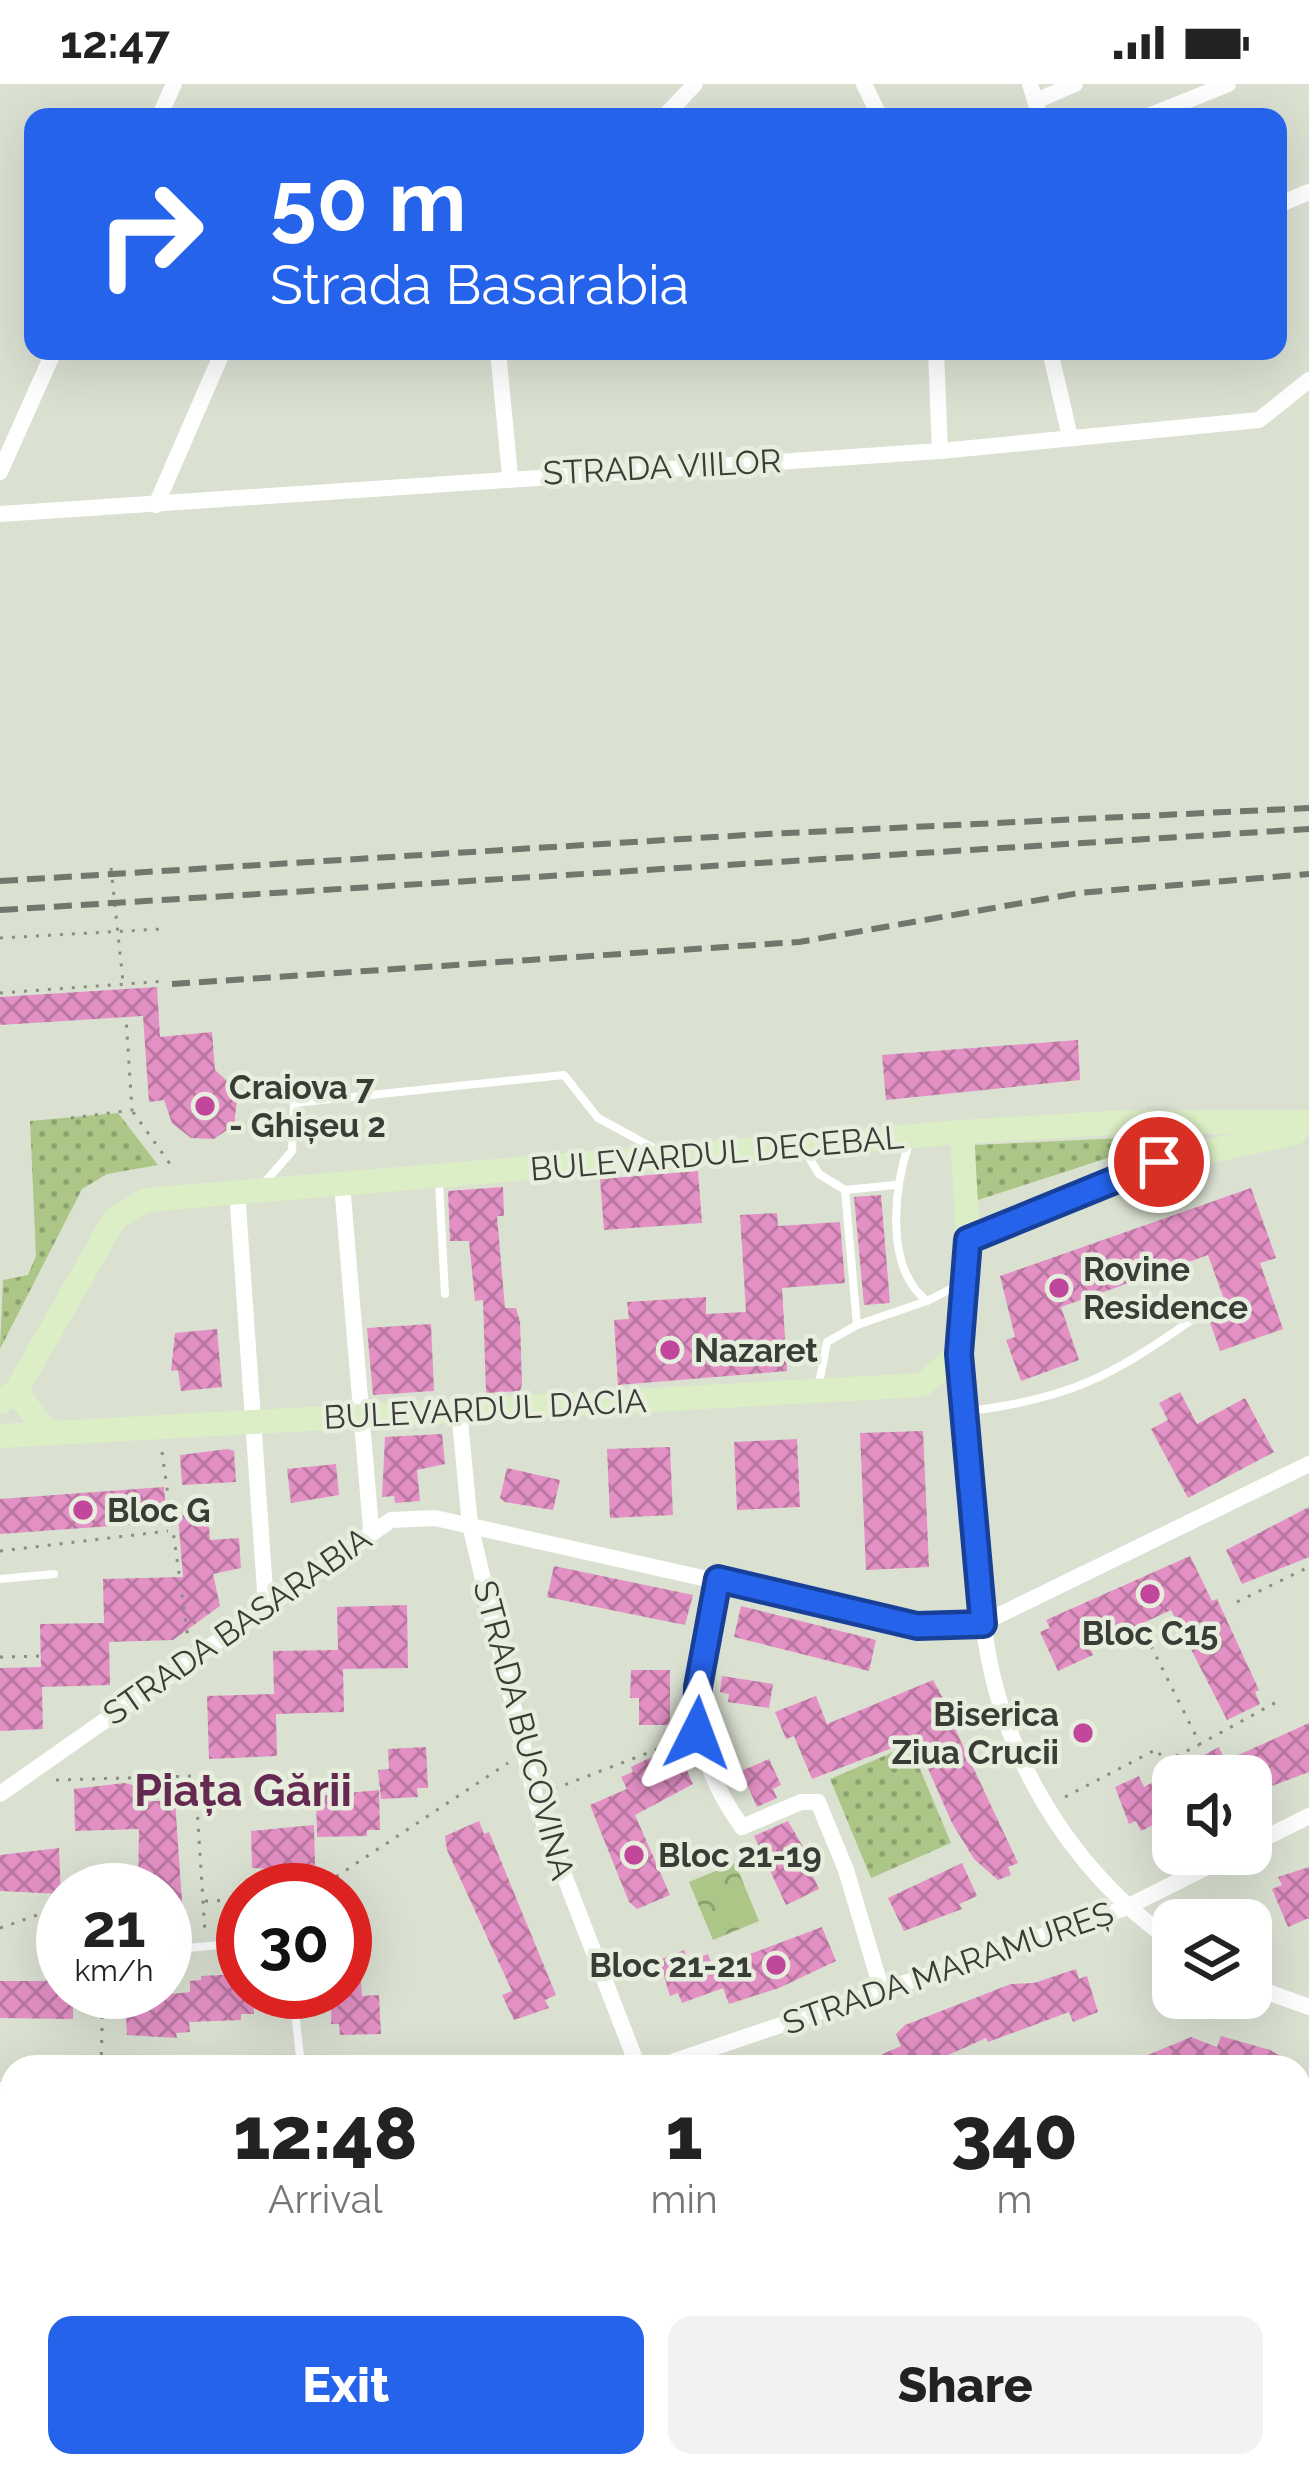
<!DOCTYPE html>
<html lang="en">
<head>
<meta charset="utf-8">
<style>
	body { margin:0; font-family:Raleway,sans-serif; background:#f2f2f2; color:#222; height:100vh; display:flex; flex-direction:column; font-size:45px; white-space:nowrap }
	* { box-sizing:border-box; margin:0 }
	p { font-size:39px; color:#767676 }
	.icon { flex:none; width:66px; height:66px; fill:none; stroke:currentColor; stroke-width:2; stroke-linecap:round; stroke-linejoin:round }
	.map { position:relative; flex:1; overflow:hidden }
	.drawer { position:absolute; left:0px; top:1971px; width:1311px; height:423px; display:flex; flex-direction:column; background:#fff; border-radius:36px 36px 0 0; box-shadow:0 12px 48px #0002 }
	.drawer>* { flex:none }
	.banner { position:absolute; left:24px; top:24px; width:1263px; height:252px; border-radius:24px; box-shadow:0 12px 48px #0002; background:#2563eb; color:#fff; overflow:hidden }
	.tools { position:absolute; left:1152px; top:1671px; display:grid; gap:24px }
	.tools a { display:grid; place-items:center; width:120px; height:120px; border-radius:24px; background:#fff; box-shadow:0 12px 48px #0002; font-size:60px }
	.speed { position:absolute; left:36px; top:1779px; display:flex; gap:24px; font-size:60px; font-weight:700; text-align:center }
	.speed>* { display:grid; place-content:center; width:156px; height:156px; border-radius:50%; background:#fff; box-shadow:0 12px 48px #0002; line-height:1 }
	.speed small { font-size:30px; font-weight:400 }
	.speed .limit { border:18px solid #d22; background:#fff; color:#111 }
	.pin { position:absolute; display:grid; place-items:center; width:102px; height:102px; color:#fff; margin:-51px; border:6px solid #fff; border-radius:50%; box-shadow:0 3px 12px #0007 }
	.me { position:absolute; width:132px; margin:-66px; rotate:3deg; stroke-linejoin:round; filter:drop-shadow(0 0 9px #0008) }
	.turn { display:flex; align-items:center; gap:42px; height:252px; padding:0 48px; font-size:54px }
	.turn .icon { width:156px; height:156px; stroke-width:2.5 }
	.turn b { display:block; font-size:84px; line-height:102px }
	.eta { display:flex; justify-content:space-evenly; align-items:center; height:204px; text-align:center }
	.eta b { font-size:72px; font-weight:800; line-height:84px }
	.primary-button { display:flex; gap:24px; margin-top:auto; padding:24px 48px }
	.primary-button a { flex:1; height:138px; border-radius:24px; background:#2563eb; color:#fff; font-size:48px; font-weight:800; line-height:138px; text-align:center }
	.primary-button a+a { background:#f2f2f2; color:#222 }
	.status { display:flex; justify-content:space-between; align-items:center; height:84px; padding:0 60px; background:#fff; direction:ltr }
	.status svg { height:33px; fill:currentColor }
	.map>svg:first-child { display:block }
	.grass { fill:url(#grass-dots) }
	.park { fill:url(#park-crowns) }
	.building { fill:url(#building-cross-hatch) }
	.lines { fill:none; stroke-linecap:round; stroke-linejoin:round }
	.path { stroke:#898e83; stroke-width:3; stroke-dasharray:3 9; stroke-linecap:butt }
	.lane { stroke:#fff; stroke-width:8 }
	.street { stroke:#fff; stroke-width:16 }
	.secondary { stroke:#fff; stroke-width:24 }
	.primary { stroke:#dceec5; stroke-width:24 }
	.rail { stroke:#72776d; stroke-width:6; stroke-dasharray:18 9; stroke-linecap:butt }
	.route-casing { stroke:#184099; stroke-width:30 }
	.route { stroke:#2563eb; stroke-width:21 }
	.poi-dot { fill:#c0479b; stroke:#e7eede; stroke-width:4.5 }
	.labels { text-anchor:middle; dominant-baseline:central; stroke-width:9; stroke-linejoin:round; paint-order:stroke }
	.street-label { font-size:33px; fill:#393d36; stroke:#e7eede }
	.poi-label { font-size:33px; font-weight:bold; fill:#393d36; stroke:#e7eede; text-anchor:start }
	.district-label { font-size:45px; font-weight:bold; fill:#642951; stroke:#e7eede }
</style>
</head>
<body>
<div class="status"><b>12:47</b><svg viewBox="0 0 49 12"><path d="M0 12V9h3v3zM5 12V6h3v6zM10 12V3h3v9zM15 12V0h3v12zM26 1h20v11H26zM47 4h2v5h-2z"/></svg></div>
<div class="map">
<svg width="1309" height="2392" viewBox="0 0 1309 2392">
	<defs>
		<pattern id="grass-dots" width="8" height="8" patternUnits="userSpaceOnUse" patternTransform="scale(3)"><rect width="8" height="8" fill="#abc687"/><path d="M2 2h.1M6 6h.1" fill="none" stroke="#8ca26f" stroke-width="1.8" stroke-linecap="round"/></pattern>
		<pattern id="park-crowns" width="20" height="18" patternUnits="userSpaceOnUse" patternTransform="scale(3)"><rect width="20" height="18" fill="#abc687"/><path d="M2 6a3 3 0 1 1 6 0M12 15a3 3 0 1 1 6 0" fill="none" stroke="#8ca26f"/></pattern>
		<pattern id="building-cross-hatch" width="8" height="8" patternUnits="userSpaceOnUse" patternTransform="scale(3)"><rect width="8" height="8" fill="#e390c5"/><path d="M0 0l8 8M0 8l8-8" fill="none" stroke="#b977a1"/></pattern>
	</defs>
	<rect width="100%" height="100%" fill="#dae1d1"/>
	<g class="grass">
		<path d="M 118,1029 L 158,1081 L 107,1090 L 82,1105 L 0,1265 L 3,1196 L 28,1191 L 36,1172 L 30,1037 Z"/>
		<path d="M 1123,1054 L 1120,1070 L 975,1117 L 974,1061 Z"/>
		<path d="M 910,1661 L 951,1759 L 871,1794 L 830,1695 Z"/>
	</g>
	<path class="park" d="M 735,1779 L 759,1837 L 713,1856 L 689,1798 Z"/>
	<g class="building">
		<path d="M 157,903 L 160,953 L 212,948 L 215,986 L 238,1007 L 234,1041 L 214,1055 L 191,1054 L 172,1039 L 164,1016 L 149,1018 L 143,932 L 0,941 L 0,913 Z"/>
		<path d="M 1078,956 L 1080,996 L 886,1016 L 882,971 Z"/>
		<path d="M 698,1087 L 702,1139 L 604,1146 L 600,1095 Z"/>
		<path d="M 503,1103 L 504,1132 L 497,1132 L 505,1224 L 516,1224 L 520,1238 L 522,1300 L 520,1307 L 486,1309 L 483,1216 L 475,1217 L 469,1157 L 450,1157 L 448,1107 Z"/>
		<path d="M 1251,1104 L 1276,1174 L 1260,1179 L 1283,1245 L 1220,1267 L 1205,1224 L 1225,1218 L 1208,1171 L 1061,1223 L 1079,1276 L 1021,1297 L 1006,1256 L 1015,1253 L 1000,1192 Z"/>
		<path d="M 881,1111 L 890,1219 L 864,1221 L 854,1113 Z"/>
		<path d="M 777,1129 L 778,1142 L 840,1138 L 845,1199 L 782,1204 L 787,1287 L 618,1301 L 614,1236 L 629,1235 L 627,1218 L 706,1213 L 706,1230 L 746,1228 L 740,1131 Z"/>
		<path d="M 431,1240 L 434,1307 L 373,1311 L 367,1244 Z"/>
		<path d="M 217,1245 L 222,1303 L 181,1307 L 178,1286 L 171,1287 L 175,1249 Z"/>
		<path d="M 1180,1308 L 1197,1340 L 1245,1314 L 1274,1368 L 1188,1414 L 1151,1345 L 1168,1336 L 1159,1319 Z"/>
		<path d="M 923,1347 L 929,1483 L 866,1486 L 860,1349 Z"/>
		<path d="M 442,1350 L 445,1380 L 417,1386 L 420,1417 L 395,1419 L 394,1412 L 382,1413 L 385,1353 Z"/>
		<path d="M 797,1355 L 800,1423 L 737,1426 L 734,1358 Z"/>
		<path d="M 670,1363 L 673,1431 L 610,1434 L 607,1365 Z"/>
		<path d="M 228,1365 L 234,1367 L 236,1398 L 182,1401 L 180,1371 Z"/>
		<path d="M 336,1380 L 339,1411 L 291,1419 L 287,1385 Z"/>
		<path d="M 507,1384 L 560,1396 L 553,1426 L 505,1418 L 500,1414 Z"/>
		<path d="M 164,1403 L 167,1438 L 0,1450 L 0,1415 Z"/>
		<path d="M 1309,1423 L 1309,1473 L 1242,1500 L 1226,1466 Z"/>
		<path d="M 208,1429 L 210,1456 L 239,1454 L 241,1484 L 213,1490 L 220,1522 L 173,1556 L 109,1558 L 110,1601 L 42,1603 L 43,1645 L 0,1647 L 0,1584 L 41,1583 L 40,1540 L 104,1539 L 103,1495 L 183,1493 L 178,1432 Z"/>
		<path d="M 1190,1472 L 1212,1517 L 1217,1515 L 1259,1606 L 1255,1608 L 1260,1620 L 1227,1636 L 1171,1526 L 1090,1564 L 1093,1571 L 1058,1587 L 1040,1548 L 1050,1544 L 1046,1536 Z"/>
		<path d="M 554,1482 L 693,1511 L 685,1541 L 547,1513 Z"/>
		<path d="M 407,1521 L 408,1584 L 343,1585 L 344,1628 L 276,1630 L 277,1672 L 209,1675 L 207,1612 L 274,1610 L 273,1567 L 338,1566 L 337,1523 Z"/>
		<path d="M 741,1522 L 876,1556 L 869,1587 L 734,1553 Z"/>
		<path d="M 631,1586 L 670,1586 L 670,1641 L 639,1641 L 639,1614 L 630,1614 Z"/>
		<path d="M 722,1592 L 773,1600 L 769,1624 L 728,1618 L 729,1610 L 720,1608 Z"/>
		<path d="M 933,1596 L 960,1645 L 956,1647 L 1018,1779 L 1008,1783 L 1011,1791 L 998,1796 L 974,1775 L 952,1739 L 915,1655 L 812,1695 L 794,1652 L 786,1655 L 775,1628 L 816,1612 L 827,1640 Z"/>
		<path d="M 1309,1639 L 1309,1688 L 1251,1710 L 1251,1692 L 1173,1692 L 1173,1731 L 1141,1747 L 1136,1737 L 1129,1740 L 1115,1703 L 1139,1692 L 1144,1703 L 1219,1663 L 1225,1677 Z"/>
		<path d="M 426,1663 L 428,1704 L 417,1704 L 418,1713 L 381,1715 L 378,1686 L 389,1685 L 388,1665 Z"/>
		<path d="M 669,1665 L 669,1671 L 678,1666 L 693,1700 L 635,1731 L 670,1811 L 637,1825 L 629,1818 L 590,1721 L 627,1705 L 621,1693 L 633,1688 L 631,1683 Z"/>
		<path d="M 769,1675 L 781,1701 L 773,1705 L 777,1714 L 757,1723 L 741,1687 Z"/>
		<path d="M 124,1699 L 137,1702 L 137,1718 L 175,1716 L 182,1818 L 165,1820 L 165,1806 L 138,1806 L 139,1745 L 75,1747 L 74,1705 Z"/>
		<path d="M 379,1706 L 380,1746 L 367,1746 L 367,1752 L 317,1753 L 316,1712 Z"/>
		<path d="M 479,1737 L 484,1750 L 489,1748 L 556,1911 L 545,1916 L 549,1924 L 514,1936 L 502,1911 L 512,1907 L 447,1766 L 445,1752 Z"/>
		<path d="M 788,1737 L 816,1785 L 811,1788 L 819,1805 L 786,1821 L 754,1752 Z"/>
		<path d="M 314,1741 L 315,1781 L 302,1781 L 302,1787 L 252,1784 L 251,1747 Z"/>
		<path d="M 59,1764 L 61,1810 L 0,1807 L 0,1771 Z"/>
		<path d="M 962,1779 L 977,1812 L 959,1820 L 962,1825 L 904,1847 L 888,1814 Z"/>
		<path d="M 1309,1783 L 1309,1834 L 1288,1843 L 1272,1805 L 1282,1801 L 1278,1793 Z"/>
		<path d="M 822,1843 L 836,1877 L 779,1904 L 729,1920 L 723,1904 L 682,1919 L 678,1909 L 670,1912 L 659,1876 L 684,1866 L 689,1877 L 708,1870 L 713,1884 Z"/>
		<path d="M 46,1846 L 63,1846 L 63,1908 L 73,1908 L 73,1935 L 0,1934 L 0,1897 L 46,1897 Z"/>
		<path d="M 357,1854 L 362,1912 L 379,1911 L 381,1950 L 340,1951 L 339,1940 L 331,1940 L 332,1908 L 345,1908 L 345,1855 Z"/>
		<path d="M 1076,1885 L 1079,1895 L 1087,1892 L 1098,1928 L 1073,1938 L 1069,1928 L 988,1958 L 986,1954 L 922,1983 L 853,1983 L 901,1962 L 896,1950 L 905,1941 L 1011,1900 L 1034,1899 Z"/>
		<path d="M 240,1890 L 243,1908 L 253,1908 L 254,1930 L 241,1930 L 241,1936 L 189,1938 L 190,1948 L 176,1949 L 177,1954 L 127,1951 L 125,1915 L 190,1908 L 190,1897 L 201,1896 L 201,1892 Z"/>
		<path d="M 1221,1952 L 1270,1966 L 1301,1983 L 1119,1983 L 1191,1953 L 1217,1963 Z"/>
	</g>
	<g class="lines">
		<g class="path">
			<path d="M 111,784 L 123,898"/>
			<path d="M 0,854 L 161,845"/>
			<path d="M 0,909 L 167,897"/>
			<path d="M 133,1028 L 173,1084"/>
			<path d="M 71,1034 L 132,1026 L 126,933"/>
			<path d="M 162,1368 L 188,1554"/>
			<path d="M 0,1467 L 168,1447"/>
			<path d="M 1237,1518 L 1309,1483"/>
			<path d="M 1151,1562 L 1200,1660 L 1282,1615"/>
			<path d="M 0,1573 L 44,1572"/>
			<path d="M 56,1696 L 195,1692 L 205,1848"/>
			<path d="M 554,1705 L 684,1655"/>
			<path d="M 1065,1713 L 1157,1665 L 1164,1678 L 1199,1661"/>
			<path d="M 316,1806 L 508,1679"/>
			<path d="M 205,1817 L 243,1816"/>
			<path d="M 0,1844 L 63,1822"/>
			<path d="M 101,1983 L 103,1908"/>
		</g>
		<g class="lane">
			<path d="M 909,1059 C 894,1105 884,1183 927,1217 L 961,1200"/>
			<path d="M 803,1064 L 819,1090 L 845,1106 L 857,1241"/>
			<path d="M 265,1098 L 292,1067 L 294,1019 L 564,991 L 598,1034 L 657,1066"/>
			<path d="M 439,1098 L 445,1210"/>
			<path d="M 845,1106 L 895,1101"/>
			<path d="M 818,1305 L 827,1258 L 857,1241 L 927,1217"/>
			<path d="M 970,1327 C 1071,1314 1110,1293 1193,1235"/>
			<path d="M 0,1495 L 54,1490"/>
			<path d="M 165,1866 L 243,1859"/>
			<path d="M 293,1908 L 301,1983"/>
			<path d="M 1299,2294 L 1309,2291"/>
			<path d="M 1086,2392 L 1109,2382"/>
		</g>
		<g class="street">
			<path d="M 864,0 L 880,33"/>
			<path d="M 1030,0 L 1040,33"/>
			<path d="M 1036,17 L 1075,0"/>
			<path d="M 159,33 L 174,0"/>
			<path d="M 664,33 L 695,0"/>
			<path d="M 1146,33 L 1228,0"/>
			<path d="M 1278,121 L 1309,108"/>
			<path d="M 498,267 L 510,392"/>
			<path d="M 936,267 L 940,367"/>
			<path d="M 1050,267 L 1070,353"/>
			<path d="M 0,388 L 54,267"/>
			<path d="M 156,421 L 223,267"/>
			<path d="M 0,430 L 940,367 L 1259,336 L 1309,296"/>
			<path d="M 342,1100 L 371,1445"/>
			<path d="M 237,1107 L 266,1521"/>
			<path d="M 959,1270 C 977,1357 973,1447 983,1536 C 997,1665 1067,1784 1173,1858"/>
			<path d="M 459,1326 L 470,1441 L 537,1721 L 638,1983"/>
			<path d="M 718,1495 C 700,1596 677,1652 742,1743 L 801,1718 L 818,1718 L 846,1786 L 882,1907"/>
			<path d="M 0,1710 L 391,1436 L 435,1434 L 917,1542 L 983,1539 L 1309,1380"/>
			<path d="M 1251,1761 L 1309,1732"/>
			<path d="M 1251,1902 L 1309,1923"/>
			<path d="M 657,1983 L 1125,1824 L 1233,1770"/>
			<path d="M 0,2006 L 12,2006"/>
			<path d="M 88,2382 L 91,2392"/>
			<path d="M 341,2382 L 345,2392"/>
			<path d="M 1208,2382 L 1212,2392"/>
			<path d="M 243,2392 L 269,2382"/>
		</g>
		<g class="secondary">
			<path d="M 1299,2175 L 1309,2171"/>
			<path d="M 773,2382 L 777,2392"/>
			<path d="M 822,2392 L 827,2382"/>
		</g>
		<g class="primary">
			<path d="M 968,1156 L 1158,1078 L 1295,1049"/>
			<path d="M 16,1307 L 46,1348"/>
			<path d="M 0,1318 L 16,1307 L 115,1134 L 146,1116 L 962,1048 L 1126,1038 L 1309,1038"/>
			<path d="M 0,1352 L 922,1301 L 959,1270 L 968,1156 L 962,1048"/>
		</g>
		<g class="rail">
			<path d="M 0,797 L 747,751 L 1309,724"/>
			<path d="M 0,826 L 1309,745"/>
			<path d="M 172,900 L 799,858 L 1079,809 L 1309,790"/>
		</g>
	</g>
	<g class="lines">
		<g class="route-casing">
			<path id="route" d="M 697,1649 L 698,1603 L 718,1495 L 917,1542 L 983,1540 L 959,1270 L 968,1156 L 1159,1078"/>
		</g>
		<use href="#route" class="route"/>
	</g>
	<g class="poi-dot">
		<circle cx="205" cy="1022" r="12"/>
		<circle cx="1059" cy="1204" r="12"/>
		<circle cx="670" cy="1266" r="12"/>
		<circle cx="83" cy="1426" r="12"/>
		<circle cx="1150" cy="1510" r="12"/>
		<circle cx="1083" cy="1649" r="12"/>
		<circle cx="634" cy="1771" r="12"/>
		<circle cx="776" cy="1881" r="12"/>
	</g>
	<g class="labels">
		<g class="street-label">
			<text transform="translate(662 383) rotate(-3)">STRADA VIILOR</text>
			<text transform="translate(717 1069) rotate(-5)">BULEVARDUL DECEBAL</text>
			<text transform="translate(485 1325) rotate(-3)">BULEVARDUL DACIA</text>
			<text transform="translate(237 1542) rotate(-35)">STRADA BASARABIA</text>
			<text transform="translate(524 1646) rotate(75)">STRADA BUCOVINA</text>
			<text transform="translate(948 1884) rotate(-19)">STRADA MARAMUREȘ</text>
		</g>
		<g class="poi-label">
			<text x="229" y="1003">Craiova 7<tspan x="229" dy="38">- Ghișeu 2</tspan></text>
			<text x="1083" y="1185">Rovine<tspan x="1083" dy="38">Residence</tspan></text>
			<text x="694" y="1266">Nazaret</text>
			<text x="107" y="1426">Bloc G</text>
			<text x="1150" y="1549" text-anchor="middle">Bloc C15</text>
			<text x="1059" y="1630" text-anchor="end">Biserica<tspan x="1059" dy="38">Ziua Crucii</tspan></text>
			<text x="658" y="1771">Bloc 21-19</text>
			<text x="752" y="1881" text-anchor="end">Bloc 21-21</text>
		</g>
		<g class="district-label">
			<text x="243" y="1706">Piața Gării</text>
		</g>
	</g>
</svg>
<div class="tools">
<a><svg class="icon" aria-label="sound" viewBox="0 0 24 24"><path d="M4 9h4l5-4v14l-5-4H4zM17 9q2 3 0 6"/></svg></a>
<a><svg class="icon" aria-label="layers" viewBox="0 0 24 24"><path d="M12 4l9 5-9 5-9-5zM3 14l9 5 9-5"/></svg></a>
</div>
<div class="speed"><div>21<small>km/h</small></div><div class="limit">30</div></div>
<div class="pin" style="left:1159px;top:1078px;background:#d93025"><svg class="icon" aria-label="arrive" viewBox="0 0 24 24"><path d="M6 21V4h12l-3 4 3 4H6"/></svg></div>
<svg class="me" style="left:697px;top:1649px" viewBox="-20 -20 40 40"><path d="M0-17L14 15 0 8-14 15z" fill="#2563eb" stroke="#fff" stroke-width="4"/></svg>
<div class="banner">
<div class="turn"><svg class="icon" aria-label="right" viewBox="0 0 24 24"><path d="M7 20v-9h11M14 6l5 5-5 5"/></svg><div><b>50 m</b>Strada Basarabia</div></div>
</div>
<section class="drawer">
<div class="eta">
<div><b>12:48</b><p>Arrival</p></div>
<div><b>1</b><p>min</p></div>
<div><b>340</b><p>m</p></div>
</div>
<div class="primary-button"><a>Exit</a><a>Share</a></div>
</section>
</div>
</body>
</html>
